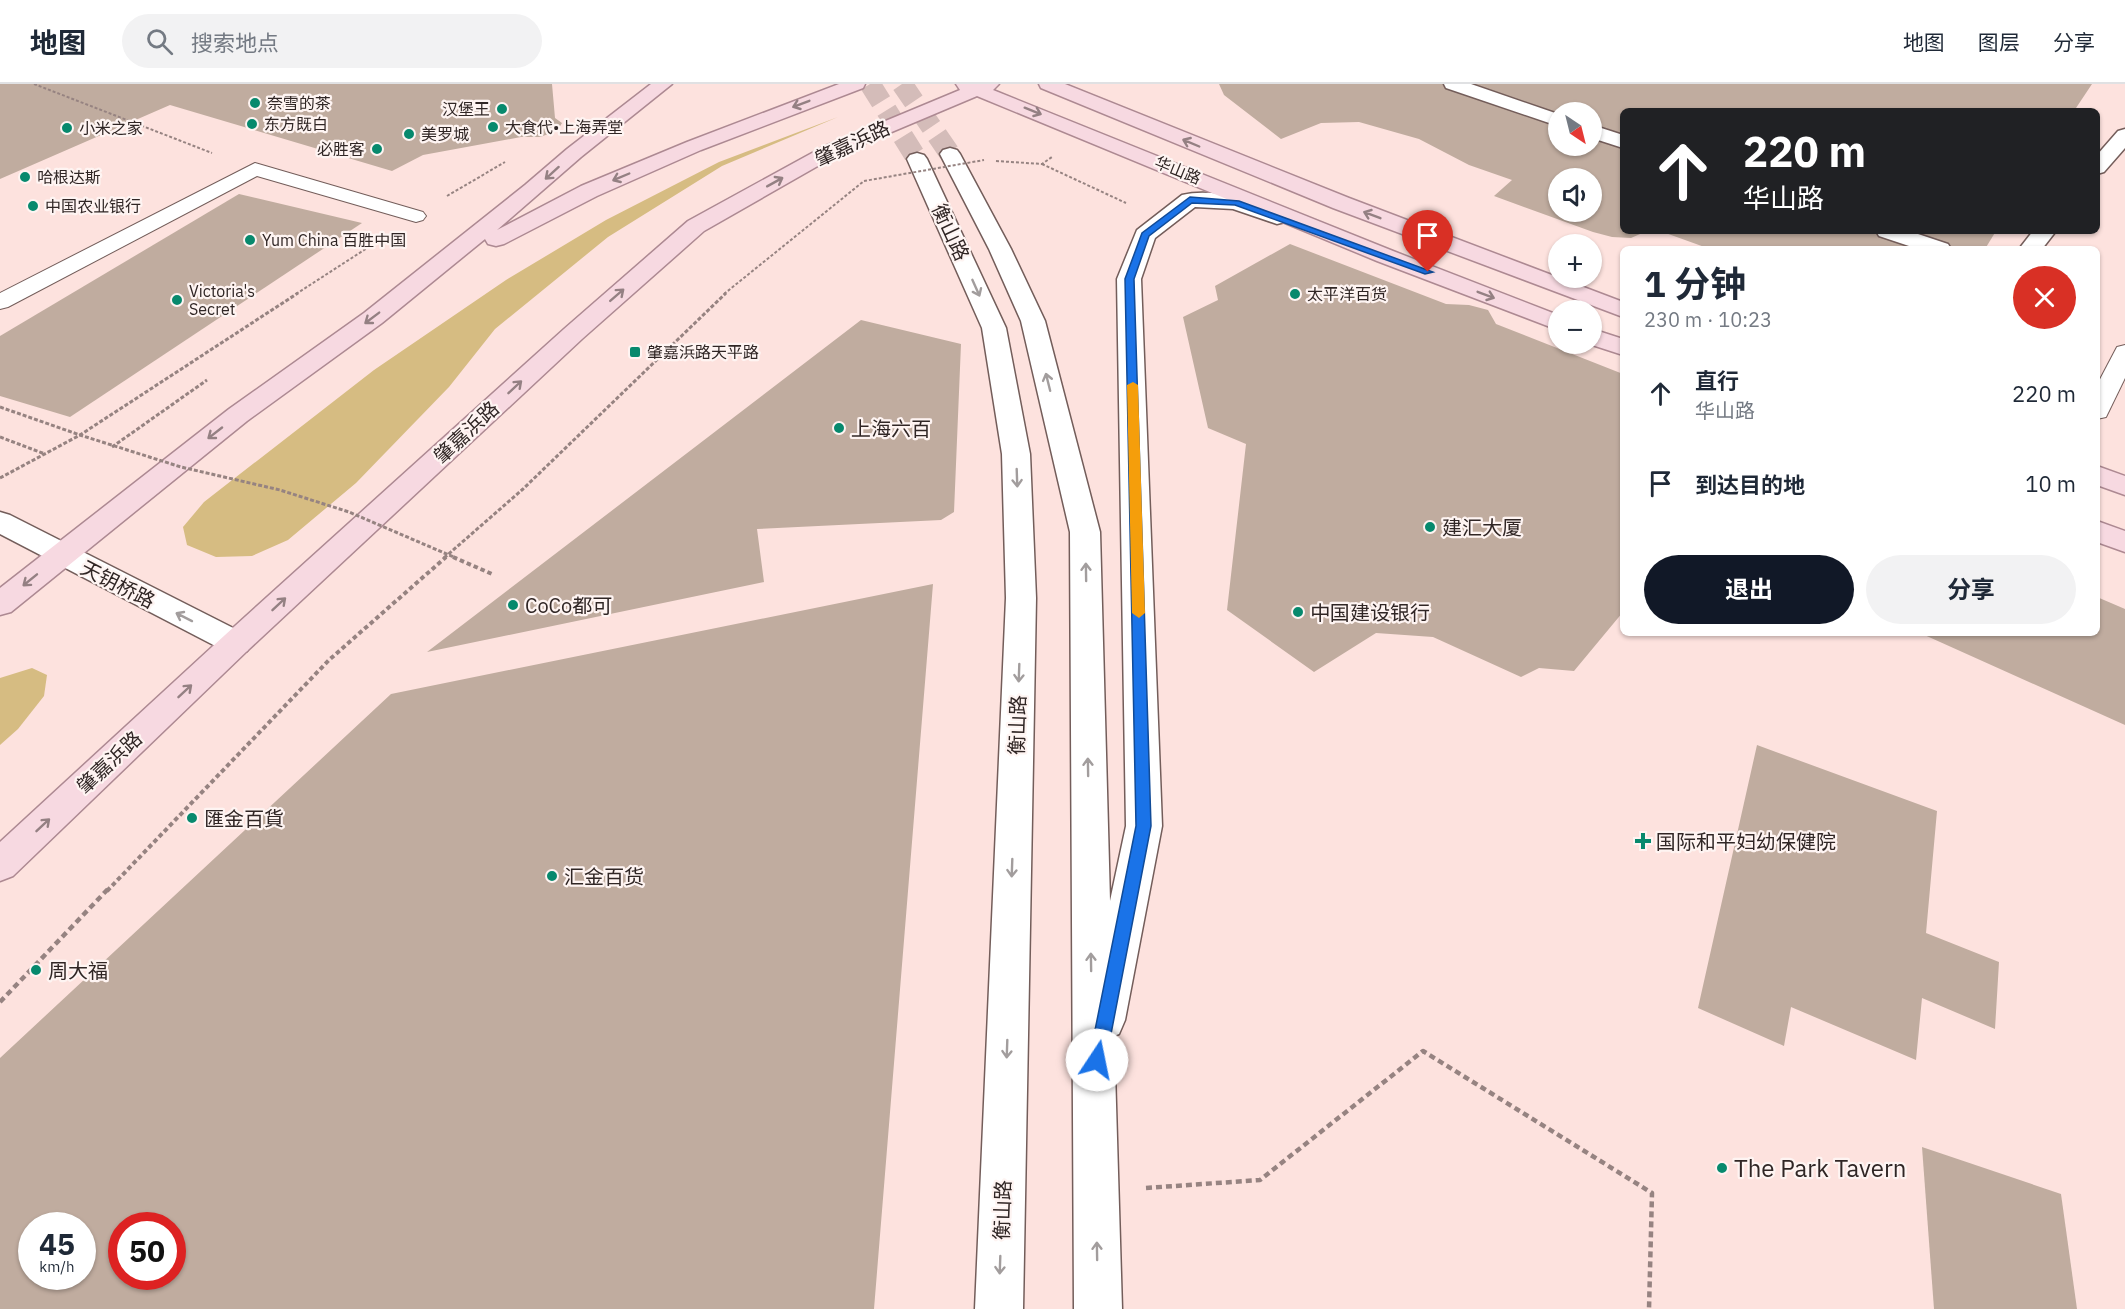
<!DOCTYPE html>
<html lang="zh">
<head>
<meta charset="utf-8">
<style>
	body { margin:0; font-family:"IBM Plex Sans","Noto Sans SC",sans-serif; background:#f2f2f3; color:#1f2937; height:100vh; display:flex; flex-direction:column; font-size:22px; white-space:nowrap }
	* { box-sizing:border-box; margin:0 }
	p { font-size:20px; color:#747a83 }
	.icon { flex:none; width:33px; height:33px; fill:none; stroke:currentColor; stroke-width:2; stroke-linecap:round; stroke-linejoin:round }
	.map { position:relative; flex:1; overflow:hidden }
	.panel { position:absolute; left:1620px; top:162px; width:480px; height:390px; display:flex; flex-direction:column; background:#fff; border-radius:9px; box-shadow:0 2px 4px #0004 }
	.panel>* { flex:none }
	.banner { position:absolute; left:1620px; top:24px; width:480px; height:126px; border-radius:9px; box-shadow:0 2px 4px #0004; background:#202124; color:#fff; overflow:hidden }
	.needle { width:39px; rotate:145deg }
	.buttons { position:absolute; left:1548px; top:18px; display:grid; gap:12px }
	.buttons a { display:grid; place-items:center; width:54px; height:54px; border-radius:50%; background:#fff; box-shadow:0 2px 4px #0004; font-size:30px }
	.speed { position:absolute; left:18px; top:1128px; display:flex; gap:12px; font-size:30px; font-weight:700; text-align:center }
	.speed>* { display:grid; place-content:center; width:78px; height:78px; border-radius:50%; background:#fff; box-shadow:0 2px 4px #0004; line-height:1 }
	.speed small { font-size:15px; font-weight:400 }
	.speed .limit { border:9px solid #d22; background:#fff; color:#111 }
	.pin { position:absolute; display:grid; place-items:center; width:51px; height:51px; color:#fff; margin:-62px -26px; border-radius:50% 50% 50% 0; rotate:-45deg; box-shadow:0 0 6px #0007 }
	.pin .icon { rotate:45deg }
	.me { position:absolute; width:66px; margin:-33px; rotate:11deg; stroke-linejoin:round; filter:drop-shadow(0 0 4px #0008) }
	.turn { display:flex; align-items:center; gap:21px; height:126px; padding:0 24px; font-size:27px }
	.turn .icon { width:78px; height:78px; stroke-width:2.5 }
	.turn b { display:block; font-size:42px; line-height:51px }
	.round { display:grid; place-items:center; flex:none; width:63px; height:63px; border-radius:32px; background:#f2f2f3 }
	.headline { display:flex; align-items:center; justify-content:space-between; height:102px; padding:0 24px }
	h1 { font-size:36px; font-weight:700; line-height:45px }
	.button { display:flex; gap:12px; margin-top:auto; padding:12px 24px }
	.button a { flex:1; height:69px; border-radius:36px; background:#111827; color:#fff; font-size:24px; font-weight:700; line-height:69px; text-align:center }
	.button a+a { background:#f2f2f3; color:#1f2937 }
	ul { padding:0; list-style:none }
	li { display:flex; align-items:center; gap:18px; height:90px; padding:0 24px }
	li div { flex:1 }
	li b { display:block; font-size:22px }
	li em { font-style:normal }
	header { display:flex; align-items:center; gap:36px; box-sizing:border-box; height:84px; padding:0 30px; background:#fff; border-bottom:2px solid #e0e1e3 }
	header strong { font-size:28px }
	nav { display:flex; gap:33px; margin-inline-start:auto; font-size:21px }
	.search { width:420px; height:54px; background:#f2f2f3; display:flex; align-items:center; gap:15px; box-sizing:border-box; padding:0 21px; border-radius:33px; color:#747a83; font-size:22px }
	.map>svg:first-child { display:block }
	.green { fill:#d6bc82 }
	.building { fill:#c0ac9f; fill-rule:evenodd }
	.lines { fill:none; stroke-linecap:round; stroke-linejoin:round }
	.secondary-tunnel { stroke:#d4bcb9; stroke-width:21; stroke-dasharray:21 10; stroke-linecap:butt }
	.service-casing { stroke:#735d5a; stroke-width:2 }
	.pedestrian-casing { stroke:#735d5a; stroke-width:3 }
	.tertiary-casing { stroke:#735d5a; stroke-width:3 }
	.secondary-casing { stroke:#735d5a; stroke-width:3 }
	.primary-casing { stroke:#ad8992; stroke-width:3 }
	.path-far3 { stroke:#968381; stroke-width:2; stroke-dasharray:3 2; stroke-linecap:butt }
	.path-far2 { stroke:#968381; stroke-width:3; stroke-dasharray:4 2; stroke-linecap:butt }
	.path-far1 { stroke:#968381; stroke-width:4; stroke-dasharray:4.5 3; stroke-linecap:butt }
	.path { stroke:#968381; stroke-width:4.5; stroke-dasharray:6 4; stroke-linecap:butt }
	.service { fill:#fff; fill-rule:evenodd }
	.pedestrian { fill:#fff; fill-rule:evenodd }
	.tertiary { fill:#fff; fill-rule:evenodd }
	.secondary { fill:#fff; fill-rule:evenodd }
	.primary { fill:#f7d9e1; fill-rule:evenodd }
	.path-bridge-far2 { stroke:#968381; stroke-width:2; stroke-dasharray:3 2; stroke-linecap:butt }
	.path-bridge-far1 { stroke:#968381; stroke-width:3; stroke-dasharray:4 2; stroke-linecap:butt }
	.path-bridge { stroke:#968381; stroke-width:4; stroke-dasharray:4.5 3; stroke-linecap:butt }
	.oneway { stroke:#948083 }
	.oneway2 { stroke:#a29d9d }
	.route { fill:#1a73e8; stroke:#114b97; stroke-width:1.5 }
	.slow { fill:#f59e0b }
	.poi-dot { fill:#07896d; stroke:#fef4f2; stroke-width:2 }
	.labels { text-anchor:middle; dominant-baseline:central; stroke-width:4.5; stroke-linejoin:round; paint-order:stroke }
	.far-poi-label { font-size:16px; fill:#302625; stroke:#fef4f2; text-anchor:start }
	.far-street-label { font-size:16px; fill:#302625; stroke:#fef4f2 }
	.street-label { font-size:20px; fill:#302625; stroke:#fef4f2 }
	.poi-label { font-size:20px; fill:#302625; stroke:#fef4f2; text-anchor:start }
	.near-poi-label { font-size:24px; fill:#302625; stroke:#fef4f2; text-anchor:start }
</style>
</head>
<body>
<header>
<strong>地图</strong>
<div class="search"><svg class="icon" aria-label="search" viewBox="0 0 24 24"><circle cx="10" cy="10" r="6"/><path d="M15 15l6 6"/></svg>搜索地点</div>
<nav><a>地图</a><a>图层</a><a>分享</a></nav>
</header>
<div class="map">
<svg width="2125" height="1225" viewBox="0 0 2125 1225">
	<rect width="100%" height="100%" fill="#fde2de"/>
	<g class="green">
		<path d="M 838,33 L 722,82 L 608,153 L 495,245 L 449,303 L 356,399 L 288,456 L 252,472 L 216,473 L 187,461 L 183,443 L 204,418 L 374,286 L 506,196 L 606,136 L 719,78 Z"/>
		<path d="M 32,584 L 47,591 L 44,612 L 18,645 L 0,661 L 0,594 Z"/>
	</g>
	<g class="building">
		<path d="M 0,0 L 552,0 L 555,34 L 562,39 L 557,47 L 540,53 L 521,53 L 423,71 L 392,87 L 170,21 L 0,95 Z"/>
		<path d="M 1219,0 L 2092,0 L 2074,27 L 1623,27 L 1623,147 L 1647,147 L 1631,154 L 1612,153 L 1593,148 L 1494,112 L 1512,96 L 1469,81 L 1419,55 L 1359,38 L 1321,39 L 1281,55 L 1224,11 ZM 1558,28 L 1592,28 L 1592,62 L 1558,62 ZM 1558,94 L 1592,94 L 1592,128 L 1558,128 Z"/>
		<path d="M 239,110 L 362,139 L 70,333 L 0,312 L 0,252 Z"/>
		<path d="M 1660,147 L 1996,147 L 1985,165 L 1710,165 Z"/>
		<path d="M 1290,160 L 1446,220 L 1469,221 L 1488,226 L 1496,240 L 1623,290 L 1623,528 L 1574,587 L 1539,584 L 1521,593 L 1433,553 L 1376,549 L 1314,588 L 1227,526 L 1246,360 L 1208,344 L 1183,233 L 1218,216 L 1215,202 Z"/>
		<path d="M 861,236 L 961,260 L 954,428 L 941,436 L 757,445 L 764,498 L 427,568 Z"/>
		<path d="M 933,500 L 874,1225 L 0,1225 L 0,974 L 391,610 ZM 32,1142 L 82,1142 L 82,1192 L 32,1192 ZM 122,1142 L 172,1142 L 172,1192 L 122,1192 Z"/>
		<path d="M 2097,513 L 2125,525 L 2125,641 L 1920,549 L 2097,549 Z"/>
		<path d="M 1757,661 L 1937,727 L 1926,849 L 1999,878 L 1995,945 L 1922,914 L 1916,976 L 1791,923 L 1784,962 L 1698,924 Z"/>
		<path d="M 1922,1063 L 2061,1110 L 2077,1225 L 1934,1225 Z"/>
	</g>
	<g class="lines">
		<g class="secondary-tunnel">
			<path d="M 870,0 L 917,75"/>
			<path d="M 902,0 L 950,70"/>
		</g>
		<g class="service-casing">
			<g id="service">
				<path d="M 255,79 L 423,128 L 426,132 L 423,136 L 416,138 L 257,92 L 8,223 L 0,225 L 0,209 Z"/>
				<path d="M 2125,261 L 2125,294 L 2106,333 L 2097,335 L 2097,301 L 2117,263 Z"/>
			</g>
		</g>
		<g class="pedestrian-casing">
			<g id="pedestrian">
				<path d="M 1444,0 L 1471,0 L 1558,30 L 1558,42 L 1446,4 Z"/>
				<path d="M 1592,41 L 1623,51 L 1623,64 L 1592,54 Z"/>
				<path d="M 2125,45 L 2125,64 L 2104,88 L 2097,90 L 2097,71 L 2118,47 Z"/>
				<path d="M 1876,147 L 1909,147 L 1948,160 L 1951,165 L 1918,165 L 1879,152 Z"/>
				<path d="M 2033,147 L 2056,147 L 2042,165 L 2019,165 Z"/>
			</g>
		</g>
		<g class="tertiary-casing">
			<path id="tertiary" d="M 0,428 L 10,431 L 247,551 L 252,559 L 247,567 L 236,571 L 225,567 L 0,450 Z"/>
		</g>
		<g class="secondary-casing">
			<g id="secondary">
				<path d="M 950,64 L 957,66 L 960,70 L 1011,165 L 1045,237 L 1100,448 L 1110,817 L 1126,742 L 1117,195 L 1137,146 L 1182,111 C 1216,103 1253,118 1285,128 L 1288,133 L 1285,138 L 1277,140 L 1233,125 L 1195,123 L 1155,154 L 1141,195 L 1162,742 L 1125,936 L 1119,950 L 1114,952 L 1122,1225 L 1074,1225 L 1070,448 L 1021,237 L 989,165 L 940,70 L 943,66 Z"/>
				<path d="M 917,69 L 924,71 L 927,75 L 1006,244 L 1030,370 L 1036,514 L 1023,1225 L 975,1225 L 1006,514 L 1002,370 L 982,244 L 907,75 L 910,71 Z"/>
			</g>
		</g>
		<g class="primary-casing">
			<g id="primary">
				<path d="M 651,0 L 672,0 L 581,73 L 497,146 L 581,102 L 687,58 L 839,0 L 865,0 L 863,4 L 701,66 L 597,112 L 504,160 L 496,162 L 488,160 L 485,155 L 382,239 L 247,337 L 11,528 L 0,531 L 0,504 L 229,325 L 364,229 L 525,101 L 567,65 Z"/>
				<path d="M 956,0 L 999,0 L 993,6 L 1393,167 L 1558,231 L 1558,246 L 1377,177 L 977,12 L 837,71 L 704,147 L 582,255 L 247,567 L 13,792 L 0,797 L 0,758 L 225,551 L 564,245 L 688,137 L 823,63 L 960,6 Z"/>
				<path d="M 1039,0 L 1065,0 L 1349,114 L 1623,218 L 1623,233 L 1333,124 L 1041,4 Z"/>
				<path d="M 1592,245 L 1623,255 L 1623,271 L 1589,260 L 1592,260 Z"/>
				<path d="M 2097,382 L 2125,392 L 2125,411 L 2097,401 Z"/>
				<path d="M 2097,437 L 2125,447 L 2125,468 L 2097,458 Z"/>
			</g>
		</g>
		<g class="path-far3">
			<path d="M 34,0 L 212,69"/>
			<path d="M 996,77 L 1042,80 L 1052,73"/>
			<path d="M 1042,80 L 1126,119"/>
			<path d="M 447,112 L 505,78"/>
			<path d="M 296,210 L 378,157"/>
			<path d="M 724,210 L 864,97"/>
		</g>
		<g class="path-far2">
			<path d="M 0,323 L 80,351 L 298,209"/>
			<path d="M 0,353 L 45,370"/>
			<path d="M 112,363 L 207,296"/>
			<path d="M 444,474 L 523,405 L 726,209"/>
		</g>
		<path class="path-far1" d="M 107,807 L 329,576 L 446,473"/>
		<g class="path">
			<path d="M 0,918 L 108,805"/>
			<path d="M 1146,1104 L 1260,1096 L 1423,967 L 1652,1109 L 1649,1225"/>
		</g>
		<use href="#service" class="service"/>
		<use href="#pedestrian" class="pedestrian"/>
		<use href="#tertiary" class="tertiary"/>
		<use href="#secondary" class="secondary"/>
		<use href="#primary" class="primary"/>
		<path class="path-bridge-far2" d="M 864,97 L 984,76"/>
		<path class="path-bridge-far1" d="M 0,394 L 80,351 L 181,383 L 280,406 L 349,428 L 456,474"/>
		<path class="path-bridge" d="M 453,473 L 492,490"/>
	</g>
	<defs><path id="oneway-shaft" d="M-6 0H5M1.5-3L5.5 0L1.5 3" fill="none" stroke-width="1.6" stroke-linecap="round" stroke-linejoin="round" transform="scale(1.5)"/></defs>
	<g class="oneway">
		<use href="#oneway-shaft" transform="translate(801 20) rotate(159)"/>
		<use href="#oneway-shaft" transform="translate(1033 27) rotate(22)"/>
		<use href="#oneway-shaft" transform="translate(1191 59) rotate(-157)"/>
		<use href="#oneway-shaft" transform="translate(552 89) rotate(138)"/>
		<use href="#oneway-shaft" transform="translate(621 93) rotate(157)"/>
		<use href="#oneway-shaft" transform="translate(775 98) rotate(-29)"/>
		<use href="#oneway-shaft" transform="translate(1372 131) rotate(-159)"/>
		<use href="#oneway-shaft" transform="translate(617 211) rotate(-41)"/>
		<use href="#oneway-shaft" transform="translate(1486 211) rotate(21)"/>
		<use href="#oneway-shaft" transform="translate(372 234) rotate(143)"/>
		<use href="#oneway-shaft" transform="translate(515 303) rotate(-43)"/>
		<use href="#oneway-shaft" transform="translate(215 349) rotate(142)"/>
		<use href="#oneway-shaft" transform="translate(30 496) rotate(141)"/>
		<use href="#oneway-shaft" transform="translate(279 520) rotate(-43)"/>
		<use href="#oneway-shaft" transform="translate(185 607) rotate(-43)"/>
		<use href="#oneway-shaft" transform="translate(43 741) rotate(-43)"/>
	</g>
	<g class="oneway2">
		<use href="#oneway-shaft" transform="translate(976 204) rotate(66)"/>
		<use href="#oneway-shaft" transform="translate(1048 298) rotate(-104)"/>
		<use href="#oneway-shaft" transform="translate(1017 394) rotate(88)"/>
		<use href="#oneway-shaft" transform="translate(1086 488) rotate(-91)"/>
		<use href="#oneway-shaft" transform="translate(184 533) rotate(-153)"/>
		<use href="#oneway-shaft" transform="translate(1019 589) rotate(92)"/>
		<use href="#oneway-shaft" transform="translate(1088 683) rotate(-91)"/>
		<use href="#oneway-shaft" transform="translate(1012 784) rotate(92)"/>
		<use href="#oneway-shaft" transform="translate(1091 878) rotate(-91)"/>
		<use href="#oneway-shaft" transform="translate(1007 965) rotate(92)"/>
		<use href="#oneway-shaft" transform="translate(1097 1167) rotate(-91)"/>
		<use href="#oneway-shaft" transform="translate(1000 1181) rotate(92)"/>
	</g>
	<path class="route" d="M 1190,113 L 1239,117 L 1433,188 L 1425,190 L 1235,121 L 1192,119 L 1149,152 L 1134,195 L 1151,742 L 1106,976 L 1103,982 L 1097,985 L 1091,982 L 1089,976 L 1136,742 L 1125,195 L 1142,149 Z"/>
	<path class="slow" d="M 1133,298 L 1138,301 L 1145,529 L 1139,534 L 1132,529 L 1127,301 Z"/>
	<g class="poi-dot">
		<circle cx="255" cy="19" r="6"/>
		<circle cx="502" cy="25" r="6"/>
		<circle cx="252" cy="40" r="6"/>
		<circle cx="493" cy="43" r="6"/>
		<circle cx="67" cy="44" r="6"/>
		<circle cx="409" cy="50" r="6"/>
		<circle cx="377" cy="65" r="6"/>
		<circle cx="25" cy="93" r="6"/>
		<circle cx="33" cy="122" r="6"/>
		<circle cx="250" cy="156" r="6"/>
		<circle cx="1295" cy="210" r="6"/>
		<circle cx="177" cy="216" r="6"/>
		<rect x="629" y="262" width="12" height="12" rx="3"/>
		<circle cx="839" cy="344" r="6"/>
		<circle cx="1430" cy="443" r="6"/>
		<circle cx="513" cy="521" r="6"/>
		<circle cx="1298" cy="528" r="6"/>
		<circle cx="192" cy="734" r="6"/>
		<path d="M1640 748h6v6h6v6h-6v6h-6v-6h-6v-6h6z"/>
		<circle cx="552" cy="792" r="6"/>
		<circle cx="36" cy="886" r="6"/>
		<circle cx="1722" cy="1084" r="6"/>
	</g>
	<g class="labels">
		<g class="far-poi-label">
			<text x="267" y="19">奈雪的茶</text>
			<text x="490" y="25" text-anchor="end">汉堡王</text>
			<text x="264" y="40">东方既白</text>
			<text x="505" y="43">大食代•上海弄堂</text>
			<text x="79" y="44">小米之家</text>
			<text x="421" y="50">美罗城</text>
			<text x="365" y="65" text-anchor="end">必胜客</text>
			<text x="37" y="93">哈根达斯</text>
			<text x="45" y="122">中国农业银行</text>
			<text x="262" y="156">Yum China 百胜中国</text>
			<text x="189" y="207">Victoria's<tspan x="189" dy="18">Secret</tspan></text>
			<text x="1307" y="210">太平洋百货</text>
			<text x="647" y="268">肇嘉浜路天平路</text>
		</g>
		<g class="far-street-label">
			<text transform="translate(1178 86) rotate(22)">华山路</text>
		</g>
		<g class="street-label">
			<text transform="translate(852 59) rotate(-25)">肇嘉浜路</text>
			<text transform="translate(951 148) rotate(65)">衡山路</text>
			<text transform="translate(466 348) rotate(-43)">肇嘉浜路</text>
			<text transform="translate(118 500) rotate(27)">天钥桥路</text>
			<text transform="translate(1017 641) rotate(-88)">衡山路</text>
			<text transform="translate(109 678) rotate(-43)">肇嘉浜路</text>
			<text transform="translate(1002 1126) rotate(-88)">衡山路</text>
		</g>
		<g class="poi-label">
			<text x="851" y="344">上海六百</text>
			<text x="1442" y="443">建汇大厦</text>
			<text x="525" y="521">CoCo都可</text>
			<text x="1310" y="528">中国建设银行</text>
			<text x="204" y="734">匯金百貨</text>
			<text x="1656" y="757">国际和平妇幼保健院</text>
			<text x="564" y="792">汇金百货</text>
			<text x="48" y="886">周大福</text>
		</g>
		<g class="near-poi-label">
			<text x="1734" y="1084">The Park Tavern</text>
		</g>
	</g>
</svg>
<div class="buttons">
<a><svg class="needle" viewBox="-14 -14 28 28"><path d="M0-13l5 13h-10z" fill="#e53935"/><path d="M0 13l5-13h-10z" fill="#747a83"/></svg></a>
<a><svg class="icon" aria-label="sound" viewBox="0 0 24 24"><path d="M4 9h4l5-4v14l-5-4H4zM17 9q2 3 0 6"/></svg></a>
<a>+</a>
<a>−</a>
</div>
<div class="speed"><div>45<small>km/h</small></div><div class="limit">50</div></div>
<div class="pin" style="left:1428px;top:188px;background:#d93025"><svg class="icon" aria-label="arrive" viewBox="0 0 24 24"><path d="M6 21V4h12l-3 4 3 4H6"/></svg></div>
<svg class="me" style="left:1097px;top:976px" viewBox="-20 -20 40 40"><circle r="19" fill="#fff"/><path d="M0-13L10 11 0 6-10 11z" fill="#1a73e8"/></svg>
<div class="banner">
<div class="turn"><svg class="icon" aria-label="ahead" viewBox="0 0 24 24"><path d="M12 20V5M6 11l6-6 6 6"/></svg><div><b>220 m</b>华山路</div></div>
</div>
<section class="panel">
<div class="headline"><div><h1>1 分钟</h1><p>230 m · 10:23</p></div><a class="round" style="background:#d93025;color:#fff"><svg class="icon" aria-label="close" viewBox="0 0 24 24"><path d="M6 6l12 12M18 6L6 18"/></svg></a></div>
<ul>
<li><svg class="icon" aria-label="ahead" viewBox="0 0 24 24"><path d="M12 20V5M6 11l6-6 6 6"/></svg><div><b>直行</b><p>华山路</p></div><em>220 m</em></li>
<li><svg class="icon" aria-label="arrive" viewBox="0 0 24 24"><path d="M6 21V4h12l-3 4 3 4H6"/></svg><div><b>到达目的地</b></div><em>10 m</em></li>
</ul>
<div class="button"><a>退出</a><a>分享</a></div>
</section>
</div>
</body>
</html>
